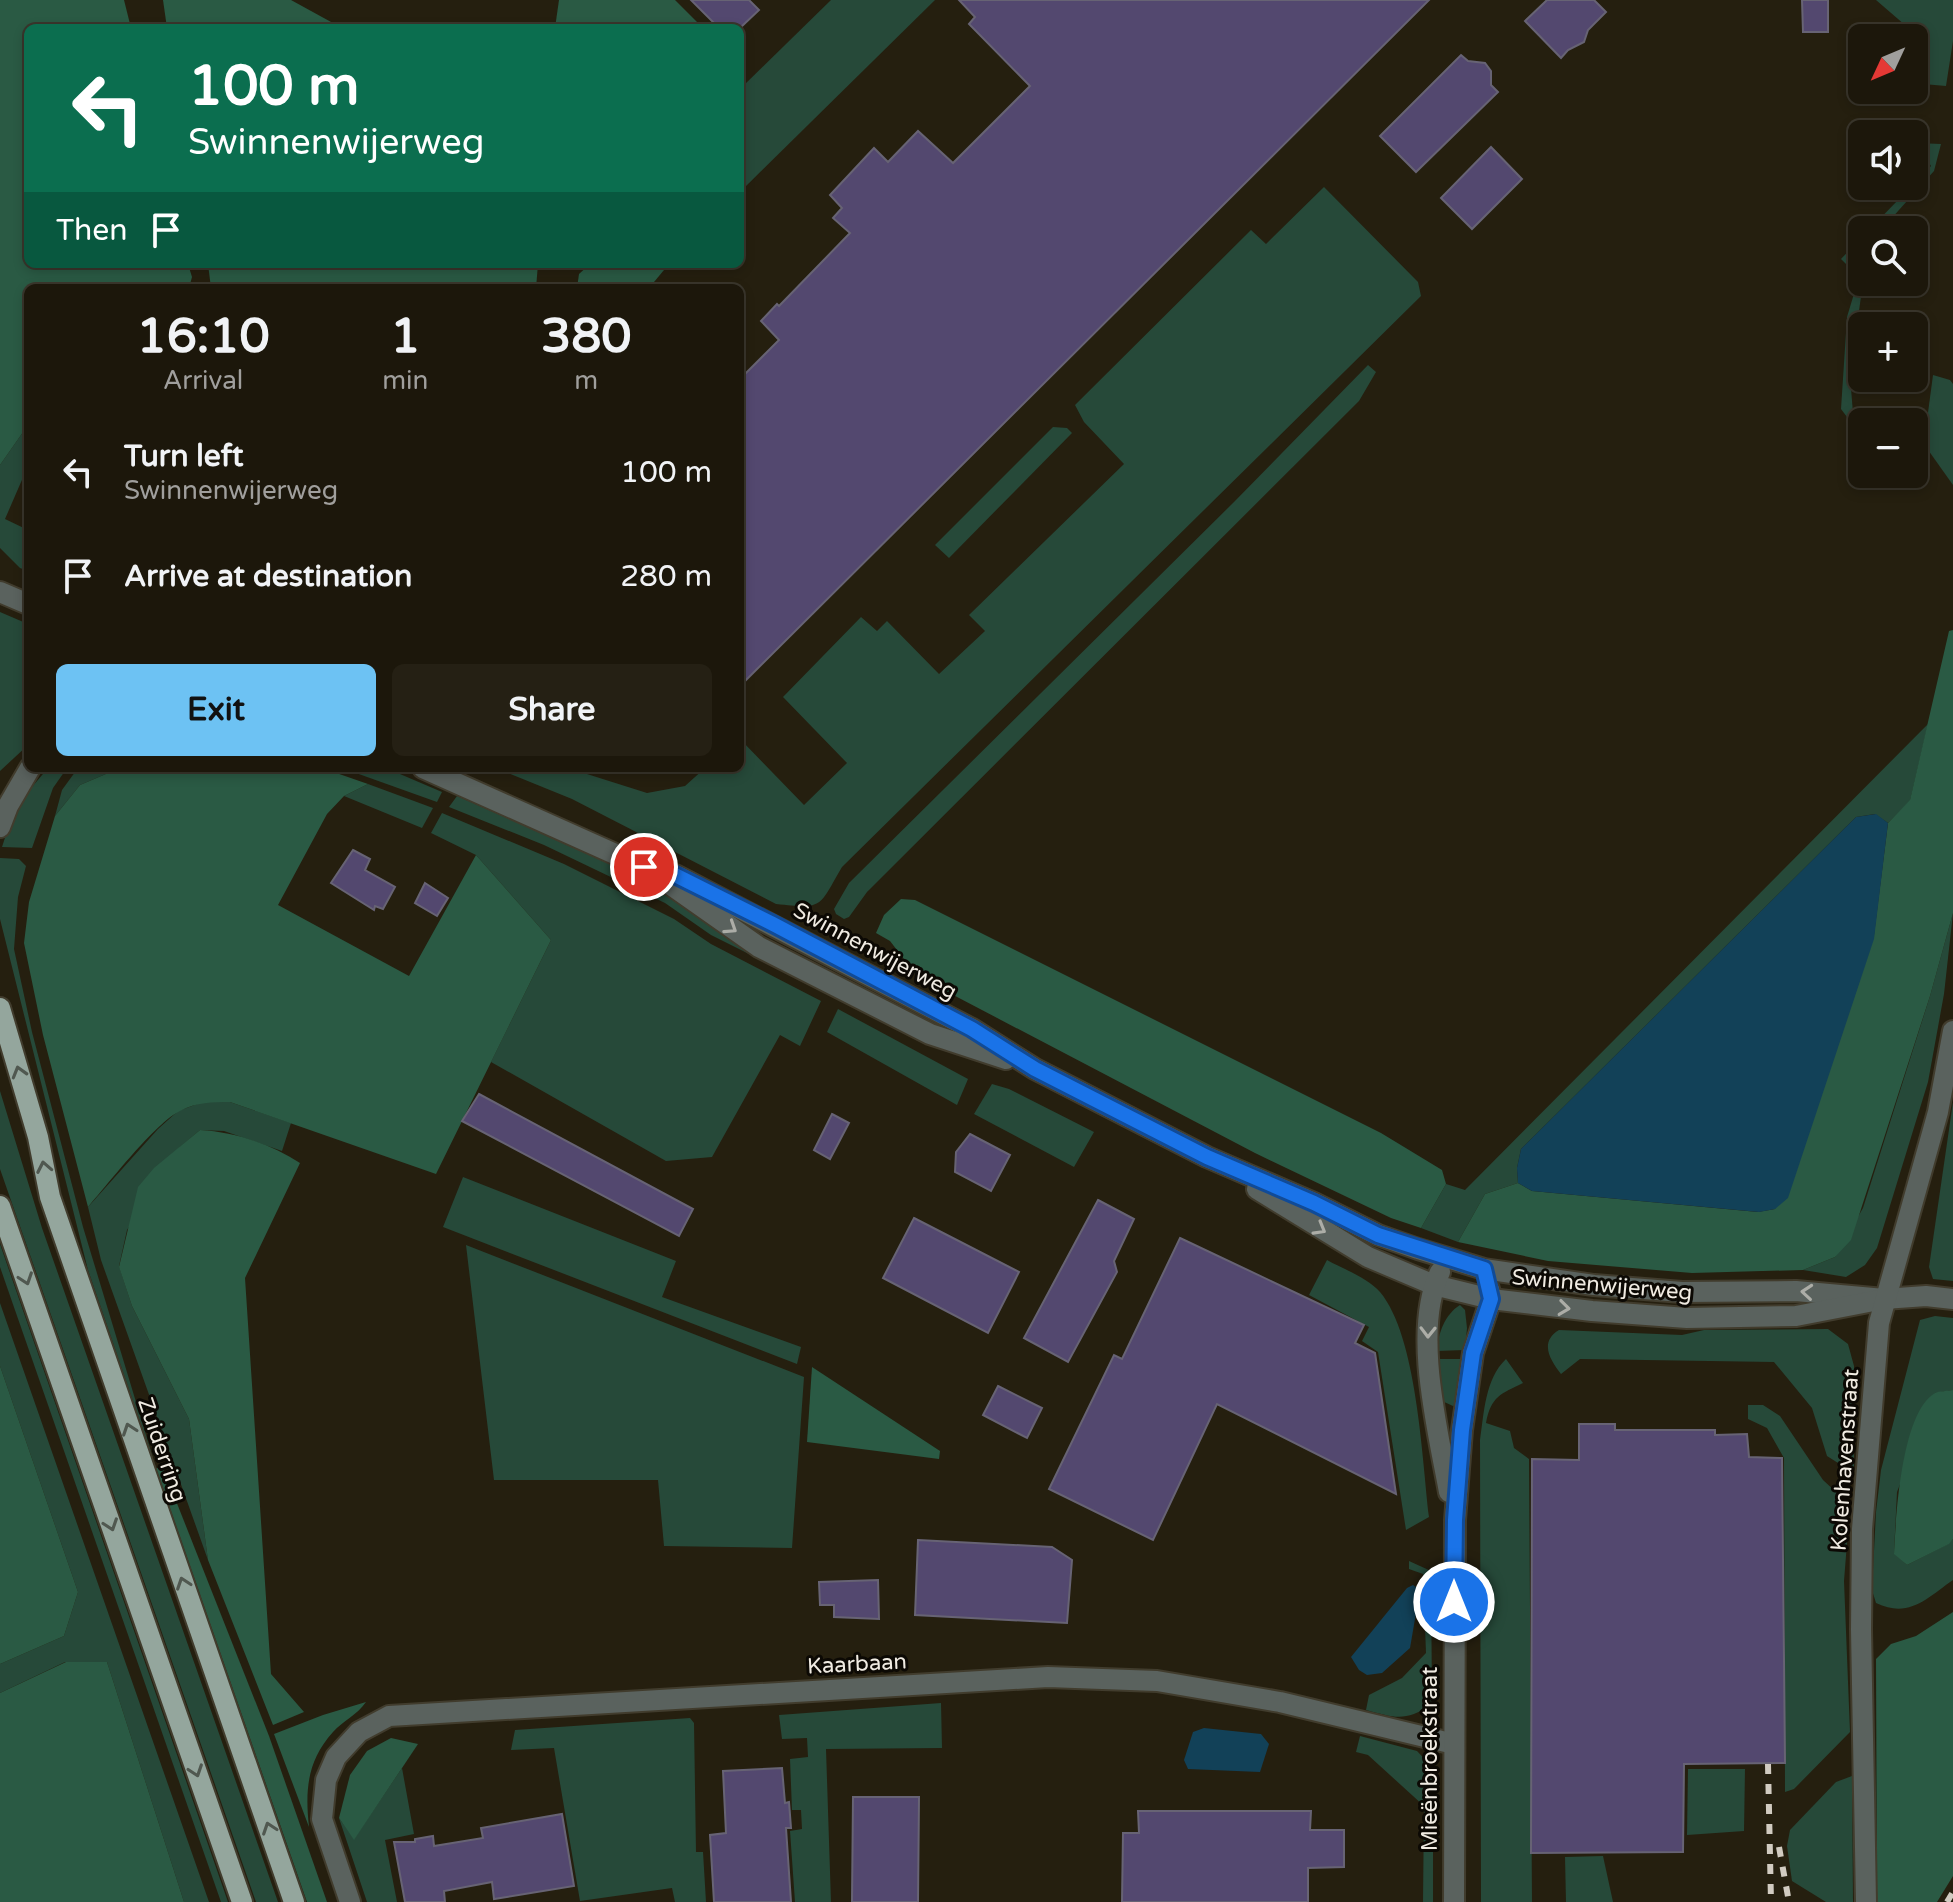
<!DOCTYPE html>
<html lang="en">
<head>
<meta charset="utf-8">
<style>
	body { margin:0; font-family:"Varela Round",sans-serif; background:#252014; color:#f1f3f6; height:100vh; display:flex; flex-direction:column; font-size:30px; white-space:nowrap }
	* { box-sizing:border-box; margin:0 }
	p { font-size:26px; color:#a09f9d }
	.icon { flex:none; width:44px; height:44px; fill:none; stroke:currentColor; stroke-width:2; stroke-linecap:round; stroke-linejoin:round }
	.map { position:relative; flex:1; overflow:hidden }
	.drawer { position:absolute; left:24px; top:284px; width:720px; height:488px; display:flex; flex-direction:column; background:#1c170b; border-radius:12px; box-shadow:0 4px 12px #0003,0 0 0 2px #3a362c }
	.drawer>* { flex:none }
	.hud { position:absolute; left:24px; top:24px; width:720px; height:244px; border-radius:12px; box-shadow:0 4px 12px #0003,0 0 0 2px #3a362c; background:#0b6e4f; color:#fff; overflow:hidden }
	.needle { width:52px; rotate:226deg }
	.tools { position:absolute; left:1848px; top:24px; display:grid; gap:16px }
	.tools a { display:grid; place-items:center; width:80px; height:80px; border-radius:12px; background:#1c170b; box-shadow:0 4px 12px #0003,0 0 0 2px #3a362c; font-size:40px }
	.pin { position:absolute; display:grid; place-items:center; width:68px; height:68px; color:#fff; margin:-34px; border:4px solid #fff; border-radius:50%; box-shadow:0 2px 8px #0007 }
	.me { position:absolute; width:88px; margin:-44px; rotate:0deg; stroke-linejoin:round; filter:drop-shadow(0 0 6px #0008) }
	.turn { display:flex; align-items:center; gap:28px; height:168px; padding:0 32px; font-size:36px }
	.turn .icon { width:104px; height:104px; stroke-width:2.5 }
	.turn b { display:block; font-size:56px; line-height:68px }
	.then { display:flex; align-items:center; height:76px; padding:0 32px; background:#0003; gap:16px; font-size:30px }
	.eta { display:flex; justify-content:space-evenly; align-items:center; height:136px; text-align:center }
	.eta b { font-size:48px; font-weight:800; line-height:56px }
	.action { display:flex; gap:16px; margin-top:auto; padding:16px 32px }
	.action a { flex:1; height:92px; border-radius:12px; background:#6dc2f3; color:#111; font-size:32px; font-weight:800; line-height:92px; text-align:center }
	.action a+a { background:#252014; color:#f1f3f6 }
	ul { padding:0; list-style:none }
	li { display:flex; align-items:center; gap:24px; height:104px; padding:0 32px }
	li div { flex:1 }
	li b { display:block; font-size:30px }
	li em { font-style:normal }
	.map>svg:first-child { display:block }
	.green { fill:#264939 }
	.forest { fill:#2a5a44 }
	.water { fill:#124158 }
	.building { fill:#53486f; stroke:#676374; stroke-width:2 }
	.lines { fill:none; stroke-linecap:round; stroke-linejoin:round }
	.minor-casing { stroke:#413c2d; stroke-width:24 }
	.major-casing { stroke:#413c2d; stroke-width:24 }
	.minor { stroke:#5a625e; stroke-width:20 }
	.major { stroke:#94a69d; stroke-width:20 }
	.rail { stroke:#d1cbc1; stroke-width:6; stroke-dasharray:10 10; stroke-linecap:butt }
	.oneway { stroke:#acada7 }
	.oneway2 { stroke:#505850 }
	.route-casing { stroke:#114b97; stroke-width:20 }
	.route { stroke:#1a73e8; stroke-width:14 }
	.labels { text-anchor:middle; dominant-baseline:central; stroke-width:6; stroke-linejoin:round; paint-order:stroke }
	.street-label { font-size:22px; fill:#f0ebe2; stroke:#0c0904 }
</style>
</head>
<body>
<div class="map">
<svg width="1953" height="1902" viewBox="0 0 1953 1902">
	<rect width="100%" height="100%" fill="#251f0f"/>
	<g class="green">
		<path d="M 831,0 L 935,0 L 740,192 L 740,89 Z"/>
		<path d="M 1876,0 L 1953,0 L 1953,41 L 1946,86 L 1923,84 L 1927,44 Z"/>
		<path d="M 1917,143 L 1941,144 L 1934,171 L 1881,230 L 1869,230 L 1931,166 Z"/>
		<path d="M 1324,187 L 1418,282 L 1421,296 L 842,867 C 818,908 824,909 776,904 L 572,799 L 496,768 L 568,768 L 647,793 L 685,786 L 705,768 L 740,768 L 740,739 L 804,805 L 847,763 L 783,697 L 861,617 L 877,631 L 887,621 L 939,674 L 985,631 L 969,615 L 1124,464 L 1084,422 L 1075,405 L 1251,230 L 1266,244 Z"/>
		<path d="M 1862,237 L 1863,282 L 1850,376 L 1853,413 L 1862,425 L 1862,437 L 1841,409 L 1847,317 L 1859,277 L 1841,259 Z"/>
		<path d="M 1368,365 L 1376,372 L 1359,401 L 867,892 L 849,917 L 844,919 L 836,914 L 834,909 L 849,883 L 1234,502 Z"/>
		<path d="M 1933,375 L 1950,380 L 1953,384 L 1953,485 L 1926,447 L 1925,435 Z"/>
		<path d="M 28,425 L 28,466 L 5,519 L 28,530 L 28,571 L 20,568 L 0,548 L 0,465 Z"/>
		<path d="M 1053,427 L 1067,428 L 1072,433 L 949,558 L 935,545 Z"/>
		<path d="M 0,612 L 28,624 L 28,745 L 0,771 Z"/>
		<path d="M 1928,724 L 1910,801 L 1888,823 L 1875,814 L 1856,817 L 1521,1149 L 1517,1168 L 1518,1183 L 1485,1194 L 1458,1242 L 1421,1228 L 1446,1184 L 1465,1190 Z"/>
		<path d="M 48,768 L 67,768 L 53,788 L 32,848 L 2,847 L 15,807 Z"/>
		<path d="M 78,768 L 120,768 L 80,785 L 55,816 L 62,790 Z"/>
		<path d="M 342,768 L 386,768 L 442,792 L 437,802 Z"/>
		<path d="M 368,784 L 433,808 L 422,828 L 344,796 Z"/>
		<path d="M 457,796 L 603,860 L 653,886 L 752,950 L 749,954 L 711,935 L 665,903 L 544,845 L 449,807 Z"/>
		<path d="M 442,813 L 564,864 L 674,919 L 711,944 L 821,1001 L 800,1046 L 780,1035 L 712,1157 L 666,1161 L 491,1062 L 551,940 L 476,855 L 431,833 Z"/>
		<path d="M 0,858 L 19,859 L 26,866 L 18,897 L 14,949 L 32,1032 L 83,1227 L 156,1468 L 88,1270 L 0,919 Z"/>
		<path d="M 1953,913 L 1944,994 L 1928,1082 L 1877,1248 L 1865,1265 L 1846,1277 L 1803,1270 L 1835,1257 L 1863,1208 L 1930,996 Z"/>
		<path d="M 838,1009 L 968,1079 L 957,1105 L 827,1032 Z"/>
		<path d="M 992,1084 L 1009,1089 L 1094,1132 L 1074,1167 L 974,1114 Z"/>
		<path d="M 0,1091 L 42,1228 L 278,1902 L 256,1902 L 0,1169 Z"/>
		<path d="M 203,1102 L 230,1102 L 291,1123 L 282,1151 L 224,1131 L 200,1130 L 180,1147 L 127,1230 L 119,1266 L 132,1306 L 189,1419 L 208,1560 L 101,1260 L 88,1207 L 158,1129 L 178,1111 Z"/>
		<path d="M 1953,1102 L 1953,1281 L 1933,1279 L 1929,1267 Z"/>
		<path d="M 463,1177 L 676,1261 L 662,1297 L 801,1347 L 797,1364 L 443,1227 Z"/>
		<path d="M 0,1244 L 228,1902 L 221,1902 L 0,1267 Z"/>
		<path d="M 466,1245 L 804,1377 L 792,1548 L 664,1546 L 658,1480 L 494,1480 Z"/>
		<path d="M 1327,1260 C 1343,1269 1368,1278 1380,1292 C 1417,1336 1422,1458 1429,1517 L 1406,1530 L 1378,1352 L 1362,1341 L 1369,1327 L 1309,1295 Z"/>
		<path d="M 0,1303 L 209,1902 L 184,1902 L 107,1662 L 65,1662 L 0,1693 L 0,1664 L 64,1636 L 78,1592 L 0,1366 Z"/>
		<path d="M 1460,1305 L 1465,1310 L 1467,1328 L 1465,1350 L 1436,1351 C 1439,1333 1444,1315 1460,1305 Z"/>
		<path d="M 1935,1316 L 1953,1318 L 1953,1390 L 1935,1393 L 1897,1492 L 1894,1553 L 1907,1565 L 1948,1544 L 1953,1539 L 1953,1580 C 1927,1598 1909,1619 1876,1603 L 1872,1590 L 1876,1512 L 1881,1470 L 1920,1320 Z"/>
		<path d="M 1828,1329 L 1848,1344 L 1854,1366 L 1854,1467 L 1846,1468 L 1827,1456 L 1812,1408 L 1774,1362 L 1580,1359 L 1561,1374 C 1550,1360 1539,1342 1559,1330 L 1682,1335 L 1704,1330 Z"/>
		<path d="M 1438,1359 L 1462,1359 L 1459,1403 L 1453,1406 L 1442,1401 Z"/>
		<path d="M 1506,1359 L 1523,1383 C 1501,1394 1491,1396 1486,1423 L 1510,1431 L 1514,1448 L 1529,1459 L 1532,1902 L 1481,1902 L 1480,1440 C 1484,1413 1485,1379 1506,1359 Z"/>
		<path d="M 1748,1405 L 1763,1405 L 1780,1416 L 1823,1480 L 1850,1505 L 1844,1581 L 1850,1732 L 1794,1789 L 1785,1792 L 1784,1458 L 1767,1428 L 1748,1419 Z"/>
		<path d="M 1409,1561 L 1431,1571 L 1432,1704 C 1405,1722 1396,1718 1366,1710 L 1369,1695 L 1402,1678 L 1426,1653 L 1423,1574 L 1409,1569 Z"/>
		<path d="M 941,1703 L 942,1748 L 826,1749 L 831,1902 L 795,1902 L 790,1831 L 802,1829 L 801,1810 L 792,1810 L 790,1759 L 808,1757 L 807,1738 L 782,1739 L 779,1715 Z"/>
		<path d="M 690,1718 L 694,1723 L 696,1852 L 703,1852 L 706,1902 L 675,1902 L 672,1888 L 580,1901 L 554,1748 L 511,1750 L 515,1730 Z"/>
		<path d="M 1360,1736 L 1417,1751 L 1433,1768 L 1433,1902 L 1423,1902 L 1424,1806 L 1368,1755 L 1356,1752 Z"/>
		<path d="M 402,1768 L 414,1834 L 385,1840 L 397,1902 L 367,1902 L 339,1818 L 354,1839 Z"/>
		<path d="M 1688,1769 L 1745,1769 L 1744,1831 L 1687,1835 Z"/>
		<path d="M 1852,1776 L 1853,1902 L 1826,1902 L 1792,1881 L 1787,1846 L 1790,1830 L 1836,1782 Z"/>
		<path d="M 1603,1856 L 1613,1902 L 1566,1902 L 1565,1857 Z"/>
	</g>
	<g class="forest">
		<path d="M 0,0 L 124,0 L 131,28 L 28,28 L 28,264 L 188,264 L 192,277 L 189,288 L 28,288 L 28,425 L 0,465 Z"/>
		<path d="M 163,0 L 291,0 L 342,28 L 167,28 Z"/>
		<path d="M 559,0 L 675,0 L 703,28 L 555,28 Z"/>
		<path d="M 208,264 L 538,264 L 536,288 L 211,288 Z"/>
		<path d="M 590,264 L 669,264 L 649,288 L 577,288 L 579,274 Z"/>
		<path d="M 1953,630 L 1953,913 L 1930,996 L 1851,1240 L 1835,1257 L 1803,1270 L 1692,1273 L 1548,1261 L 1458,1242 L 1485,1194 L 1518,1183 L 1532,1191 L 1758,1212 L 1775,1209 L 1874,935 L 1888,823 L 1910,800 L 1949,631 Z"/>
		<path d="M 120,768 L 322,768 L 368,784 L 344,796 L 327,814 L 278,905 L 409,976 L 476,855 L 551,940 L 436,1174 L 230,1102 C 212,1102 197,1102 180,1111 C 155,1123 109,1183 88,1207 L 43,1035 L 24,943 L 29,902 L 55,816 L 80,785 Z"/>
		<path d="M 901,899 L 915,900 L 1381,1133 L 1442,1170 L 1446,1184 L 1421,1228 L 1391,1218 L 1255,1153 L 917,976 L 890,941 L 876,933 L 884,915 Z"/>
		<path d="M 200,1130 C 235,1132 271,1144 300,1163 L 245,1278 L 271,1674 L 304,1712 L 273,1725 L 208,1560 L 189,1419 L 132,1306 L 119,1267 L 138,1187 L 154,1168 Z"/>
		<path d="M 0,1366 L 78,1592 L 64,1636 L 0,1664 Z"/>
		<path d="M 812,1367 L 940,1451 L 939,1459 L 807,1442 Z"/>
		<path d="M 1953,1390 L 1953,1539 L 1949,1544 L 1907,1565 L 1894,1554 C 1896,1517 1901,1413 1935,1393 C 1939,1391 1948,1391 1953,1390 Z"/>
		<path d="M 156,1468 L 163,1468 L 269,1736 L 327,1902 L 307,1902 Z"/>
		<path d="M 1953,1612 L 1953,1876 L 1937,1902 L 1877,1902 L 1876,1659 L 1891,1644 L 1916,1636 Z"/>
		<path d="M 66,1662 L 107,1662 L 184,1902 L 0,1902 L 0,1693 Z"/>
		<path d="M 366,1702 C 357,1715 343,1721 333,1732 C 307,1761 305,1790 309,1827 L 274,1734 L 323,1715 Z"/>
		<path d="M 391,1738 L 418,1744 L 354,1840 L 339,1818 L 350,1775 L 367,1751 Z"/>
	</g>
	<g class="water">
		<path d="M 1876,814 L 1888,823 L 1874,939 L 1788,1198 L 1775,1209 L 1759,1212 L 1532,1191 L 1518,1183 L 1517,1168 L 1521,1149 L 1856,817 Z"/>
		<path d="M 1413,1585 L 1420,1590 L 1410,1648 L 1382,1673 L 1367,1675 L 1359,1670 L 1351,1657 L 1407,1588 Z"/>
		<path d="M 1204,1728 L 1261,1734 L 1269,1744 L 1260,1772 L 1188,1769 L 1184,1760 L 1193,1732 Z"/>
	</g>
	<g class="building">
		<path d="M 691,0 L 749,0 L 759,10 L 740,28 L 719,28 Z"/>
		<path d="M 959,0 L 1429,0 L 740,686 L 740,379 L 779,340 L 761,321 L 777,304 L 779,306 L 850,233 L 833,218 L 842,208 L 830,195 L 874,148 L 888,162 L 918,131 L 953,163 L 1030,86 L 969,24 L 975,17 Z"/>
		<path d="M 1547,0 L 1594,0 L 1606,12 L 1588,30 L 1584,42 L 1568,50 L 1561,58 L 1525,21 Z"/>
		<path d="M 1802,0 L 1828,0 L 1828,32 L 1803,32 Z"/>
		<path d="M 1461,55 L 1468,61 L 1485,63 L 1491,71 L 1491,85 L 1498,92 L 1416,172 L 1380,136 Z"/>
		<path d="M 1491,147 L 1522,179 L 1472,229 L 1441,198 Z"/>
		<path d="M 353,850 L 370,859 L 365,870 L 395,887 L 383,909 L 375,906 L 374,910 L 331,883 Z"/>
		<path d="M 425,883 L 448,898 L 437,916 L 415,903 Z"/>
		<path d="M 479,1094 L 693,1209 L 679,1236 L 462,1121 Z"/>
		<path d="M 832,1114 L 849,1123 L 830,1159 L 814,1150 Z"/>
		<path d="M 970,1134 L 1010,1155 L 991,1191 L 955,1172 L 956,1152 Z"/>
		<path d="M 1098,1200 L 1134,1219 L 1114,1261 L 1117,1272 L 1068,1362 L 1024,1338 Z"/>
		<path d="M 914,1218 L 1019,1272 L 988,1333 L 883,1278 Z"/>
		<path d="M 1180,1238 L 1364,1325 L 1355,1343 L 1375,1353 L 1396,1494 L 1217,1404 L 1153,1540 L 1049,1489 L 1114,1355 L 1122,1359 Z"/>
		<path d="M 998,1386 L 1042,1408 L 1027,1438 L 983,1415 Z"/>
		<path d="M 1579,1424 L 1615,1424 L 1615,1430 L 1715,1430 L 1715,1435 L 1747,1434 L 1749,1457 L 1782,1458 L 1785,1763 L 1684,1764 L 1683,1852 L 1531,1853 L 1532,1459 L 1579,1460 Z"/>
		<path d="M 918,1540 L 1052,1547 L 1072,1560 L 1067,1623 L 915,1615 Z"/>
		<path d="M 878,1580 L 879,1619 L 834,1617 L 834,1605 L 820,1605 L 819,1582 Z"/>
		<path d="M 782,1768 L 785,1803 L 789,1802 L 791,1828 L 786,1828 L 791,1902 L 714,1902 L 710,1835 L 726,1833 L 723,1771 Z"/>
		<path d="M 853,1797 L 919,1797 L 918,1902 L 852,1902 Z"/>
		<path d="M 1138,1811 L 1311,1811 L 1310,1830 L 1344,1830 L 1344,1867 L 1308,1868 L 1308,1902 L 1122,1902 L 1123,1833 L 1139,1833 Z"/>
		<path d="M 562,1814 L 574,1886 L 494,1899 L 492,1882 L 444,1891 L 445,1902 L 405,1902 L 394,1842 L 415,1842 L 415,1839 L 433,1836 L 434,1846 L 483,1838 L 481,1828 Z"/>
	</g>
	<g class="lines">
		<g class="minor-casing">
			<g id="minor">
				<path d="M 0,592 L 28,604"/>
				<path d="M 423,768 L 644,867 L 675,875 L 972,1029 L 1035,1069 L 1207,1157 L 1314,1203 L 1378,1235 L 1418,1249 L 1484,1269 L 1594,1285 L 1682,1292 L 1796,1291 L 1884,1299"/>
				<path d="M 0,827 L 8,806 L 30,768"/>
				<path d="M 661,878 L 759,947 L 930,1034 L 1006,1059"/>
				<path d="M 1257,1189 L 1368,1257 L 1434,1285 L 1491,1299 L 1592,1311 L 1687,1318 L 1796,1316 L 1884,1299 L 1926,1296 L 1953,1299"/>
				<path d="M 1440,1272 C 1412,1330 1438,1431 1449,1492"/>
				<path d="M 350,1902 L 322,1819 L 326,1780 L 336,1757 L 359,1732 L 389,1716 L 1048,1677 L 1157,1681 L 1280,1702 L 1454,1744"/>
				<path d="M 1454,1902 L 1455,1520 L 1462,1430 L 1473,1353 L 1491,1299 L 1489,1289"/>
				<path d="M 1866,1902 L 1861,1629 L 1862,1529 L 1879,1323 L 1938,1112 L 1953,1031"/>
			</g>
		</g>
		<g class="major-casing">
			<g id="major">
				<path d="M 0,1008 L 38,1137 L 50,1197 L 294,1902"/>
				<path d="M 0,1206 L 242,1902"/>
			</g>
		</g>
		<use href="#minor" class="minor"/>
		<use href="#major" class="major"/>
		<g class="rail">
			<path d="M 1768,1764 L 1771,1902"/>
			<path d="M 1779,1847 L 1789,1902"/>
			<path d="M 1947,1902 L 1953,1892"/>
		</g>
	</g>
	<defs><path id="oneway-chevron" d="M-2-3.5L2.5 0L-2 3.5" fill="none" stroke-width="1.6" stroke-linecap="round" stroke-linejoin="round" transform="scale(2)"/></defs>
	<g class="oneway">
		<use href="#oneway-chevron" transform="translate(731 928) rotate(33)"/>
		<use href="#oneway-chevron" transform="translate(1320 1229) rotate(30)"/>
		<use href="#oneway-chevron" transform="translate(1807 1292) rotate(-175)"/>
		<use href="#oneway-chevron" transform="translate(1564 1308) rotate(7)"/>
		<use href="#oneway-chevron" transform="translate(1428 1332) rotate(91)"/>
	</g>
	<g class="oneway2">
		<use href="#oneway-chevron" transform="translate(19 1072) rotate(-106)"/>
		<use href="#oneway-chevron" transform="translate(44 1167) rotate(-101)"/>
		<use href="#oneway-chevron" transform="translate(26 1279) rotate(71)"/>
		<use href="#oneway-chevron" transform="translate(129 1429) rotate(-109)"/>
		<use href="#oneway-chevron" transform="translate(111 1525) rotate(71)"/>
		<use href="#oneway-chevron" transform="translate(183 1583) rotate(-109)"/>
		<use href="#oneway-chevron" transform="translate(196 1771) rotate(71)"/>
		<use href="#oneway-chevron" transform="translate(269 1828) rotate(-109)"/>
	</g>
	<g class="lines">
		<g class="route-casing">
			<path id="route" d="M 644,867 L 675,875 L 773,924 L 972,1029 L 1035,1069 L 1207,1157 L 1314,1203 L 1378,1235 L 1484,1269 L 1491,1299 L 1473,1353 L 1462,1430 L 1455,1520 L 1454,1602"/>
		</g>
		<use href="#route" class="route"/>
	</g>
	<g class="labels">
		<g class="street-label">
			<text transform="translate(875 951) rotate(28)">Swinnenwijerweg</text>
			<text transform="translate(1602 1285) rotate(5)">Swinnenwijerweg</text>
			<text transform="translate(162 1450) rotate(71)">Zuiderring</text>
			<text transform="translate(1845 1460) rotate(-86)">Kolenhavenstraat</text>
			<text transform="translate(857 1664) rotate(-3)">Kaarbaan</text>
			<text transform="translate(1430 1759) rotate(-90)">Mieënbroekstraat</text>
		</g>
	</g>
</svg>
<div class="tools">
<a><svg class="needle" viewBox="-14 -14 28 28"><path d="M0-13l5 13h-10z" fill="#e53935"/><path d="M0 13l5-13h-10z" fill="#a09f9d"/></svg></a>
<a><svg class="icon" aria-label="sound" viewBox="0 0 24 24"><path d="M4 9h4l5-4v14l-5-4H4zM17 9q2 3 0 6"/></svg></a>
<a><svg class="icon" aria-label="search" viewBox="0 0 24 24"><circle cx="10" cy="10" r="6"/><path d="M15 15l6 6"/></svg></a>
<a>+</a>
<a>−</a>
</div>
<div class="pin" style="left:644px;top:867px;background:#d93025"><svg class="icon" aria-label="arrive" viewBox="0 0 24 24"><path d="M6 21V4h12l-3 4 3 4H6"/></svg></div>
<svg class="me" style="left:1454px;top:1602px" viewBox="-20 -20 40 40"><circle r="17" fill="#1a73e8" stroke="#fff" stroke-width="3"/><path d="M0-11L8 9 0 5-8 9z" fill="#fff"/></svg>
<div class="hud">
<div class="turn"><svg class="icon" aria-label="left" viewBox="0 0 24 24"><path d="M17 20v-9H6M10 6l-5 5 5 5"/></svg><div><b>100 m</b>Swinnenwijerweg</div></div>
<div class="then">Then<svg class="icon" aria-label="arrive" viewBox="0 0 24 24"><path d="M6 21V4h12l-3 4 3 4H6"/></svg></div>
</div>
<section class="drawer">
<div class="eta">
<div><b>16:10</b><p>Arrival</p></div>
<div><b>1</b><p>min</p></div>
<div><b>380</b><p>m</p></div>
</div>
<ul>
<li><svg class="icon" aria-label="left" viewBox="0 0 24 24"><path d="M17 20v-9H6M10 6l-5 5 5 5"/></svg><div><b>Turn left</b><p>Swinnenwijerweg</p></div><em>100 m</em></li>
<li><svg class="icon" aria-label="arrive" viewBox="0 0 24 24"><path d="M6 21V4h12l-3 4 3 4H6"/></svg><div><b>Arrive at destination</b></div><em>280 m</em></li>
</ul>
<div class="action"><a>Exit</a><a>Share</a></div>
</section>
</div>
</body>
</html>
